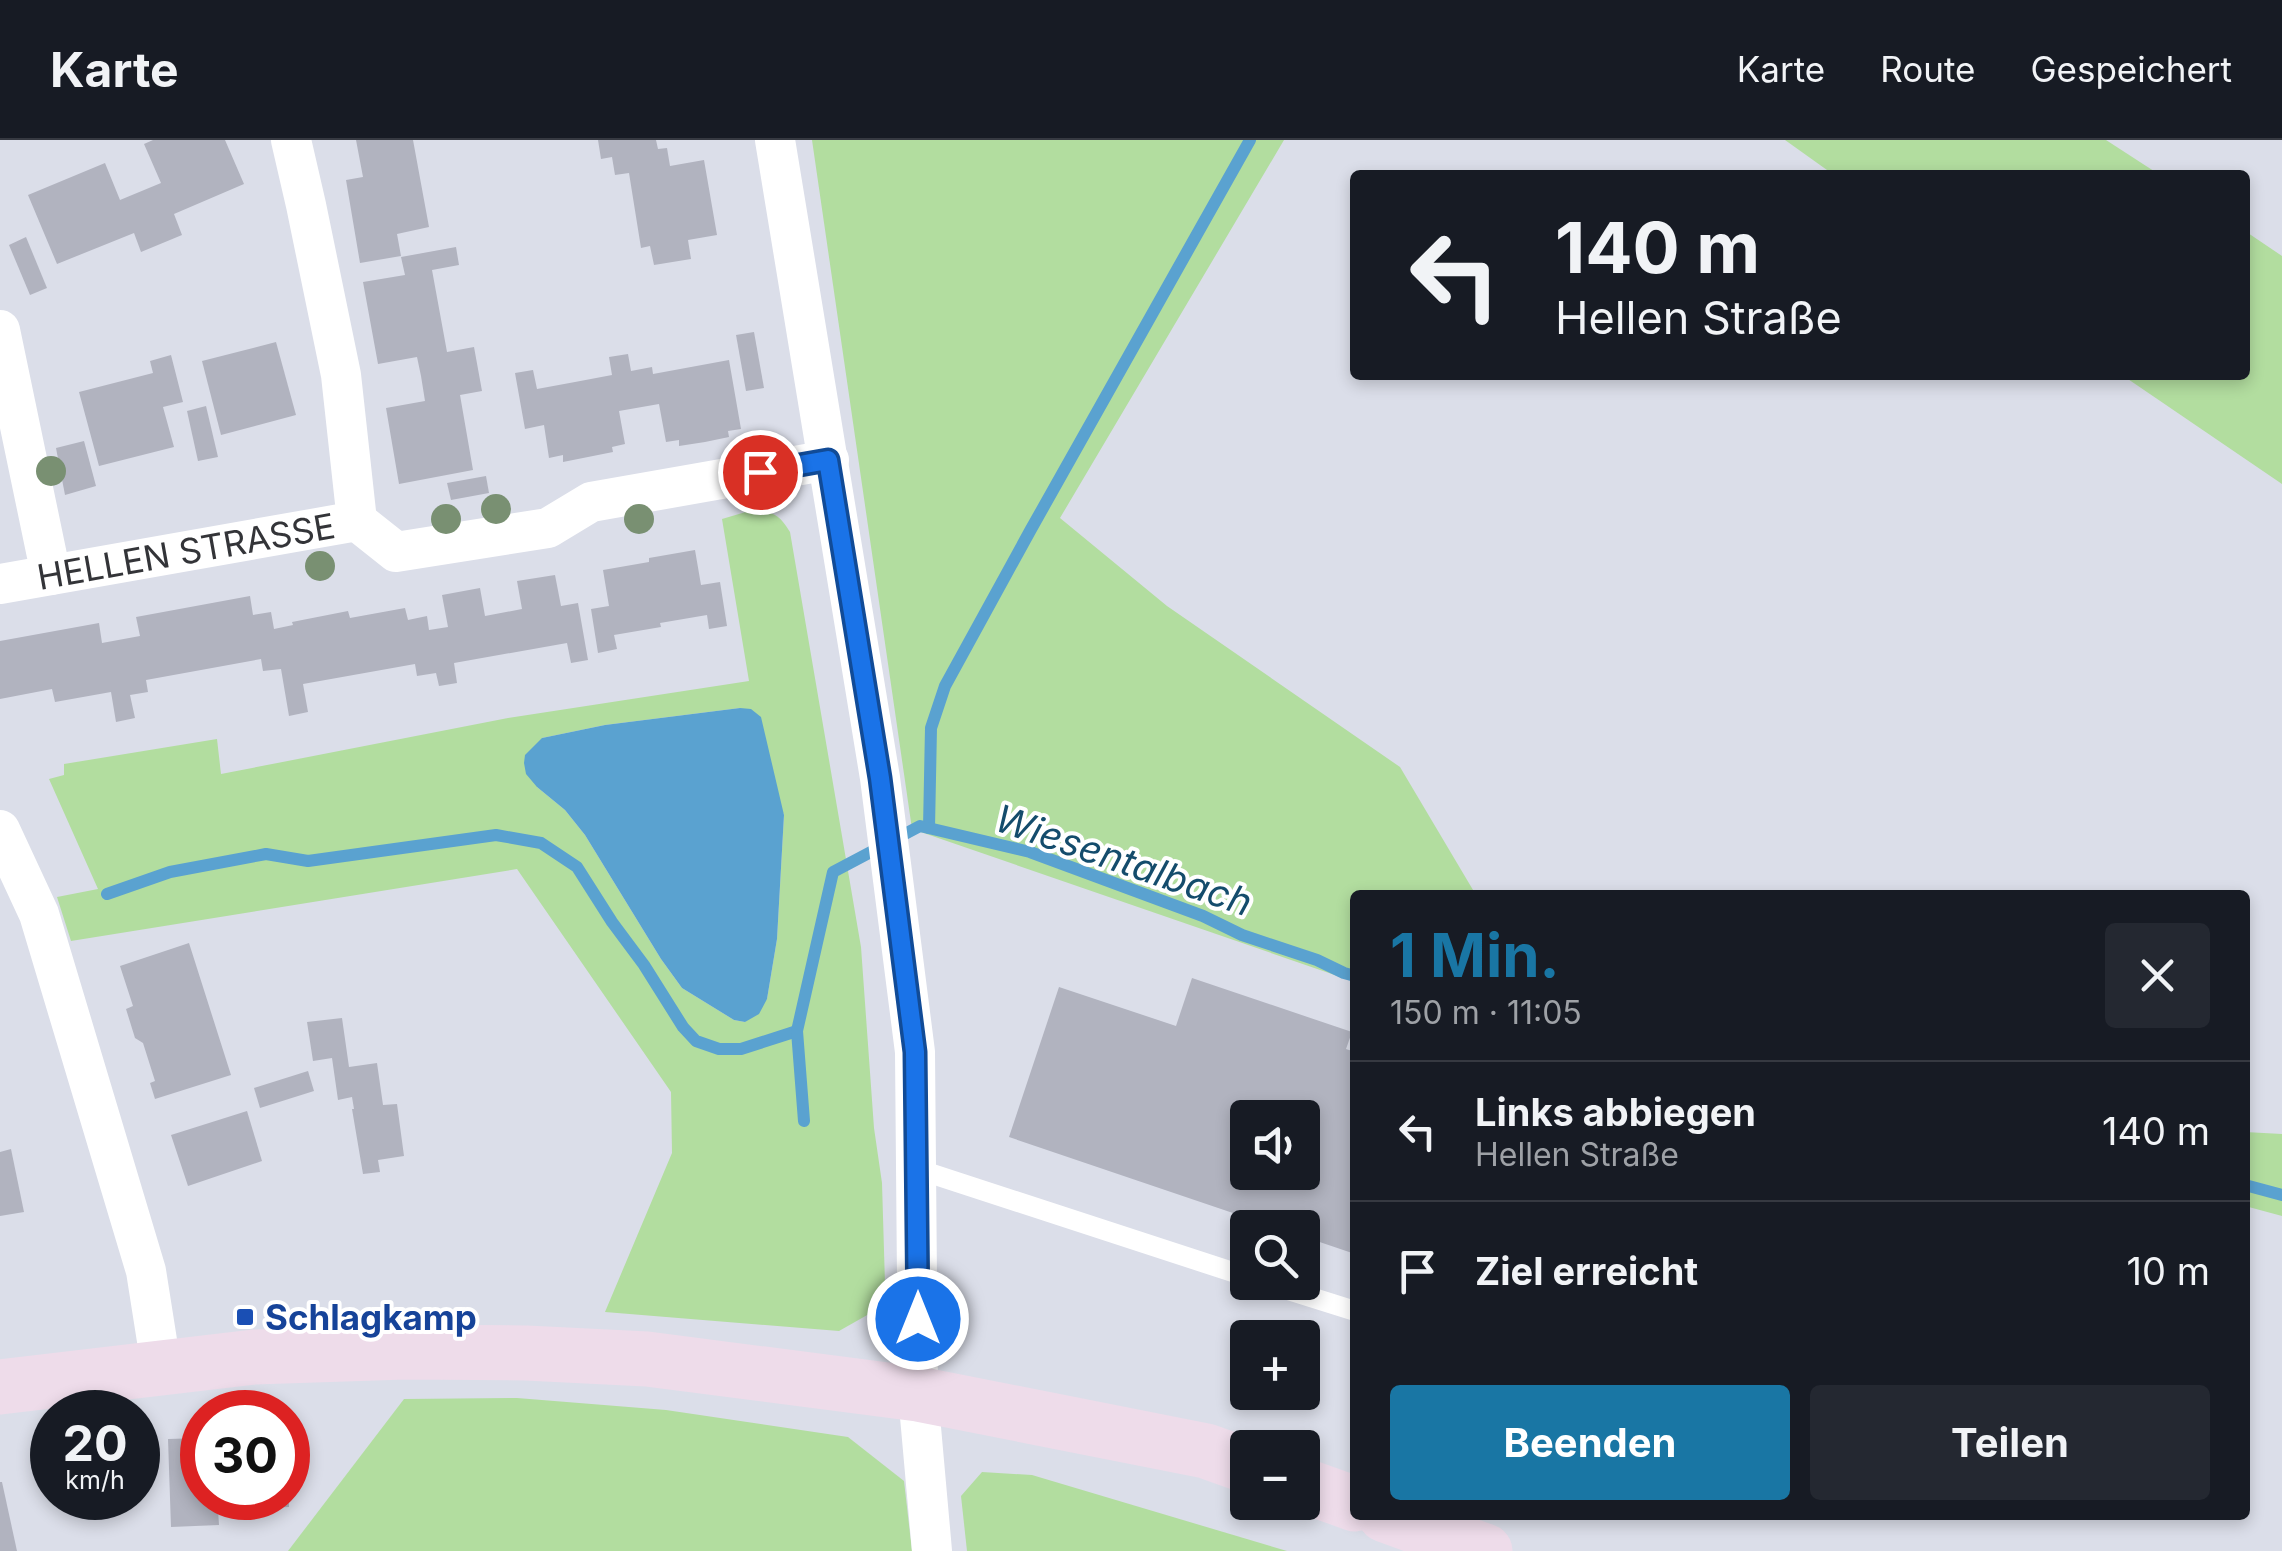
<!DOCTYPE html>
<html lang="de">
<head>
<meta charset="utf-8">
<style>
	body { margin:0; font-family:Inter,sans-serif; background:#242831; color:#f1f3f6; height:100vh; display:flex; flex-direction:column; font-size:38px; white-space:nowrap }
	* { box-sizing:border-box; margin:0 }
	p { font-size:32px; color:#9ea1a6 }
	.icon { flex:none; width:55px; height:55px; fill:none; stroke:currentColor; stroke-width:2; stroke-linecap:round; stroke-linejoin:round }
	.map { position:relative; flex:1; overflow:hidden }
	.drawer { position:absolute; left:1350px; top:750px; width:900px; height:630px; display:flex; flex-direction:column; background:#171b24; border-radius:10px; box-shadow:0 5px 15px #0003 }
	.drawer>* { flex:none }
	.hud { position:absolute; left:1350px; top:30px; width:900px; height:210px; border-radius:10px; box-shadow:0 5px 15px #0003; background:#171b24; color:#f1f3f6; overflow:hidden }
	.buttons { position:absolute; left:1230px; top:960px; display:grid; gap:20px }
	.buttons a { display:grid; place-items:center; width:90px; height:90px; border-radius:10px; background:#171b24; box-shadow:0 5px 15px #0003; font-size:50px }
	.speed { position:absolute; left:30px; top:1250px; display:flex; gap:20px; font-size:50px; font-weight:700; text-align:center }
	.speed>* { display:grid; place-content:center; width:130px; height:130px; border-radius:50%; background:#171b24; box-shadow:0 5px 15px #0003; line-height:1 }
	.speed small { font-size:25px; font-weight:400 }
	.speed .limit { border:15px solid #d22; background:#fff; color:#111 }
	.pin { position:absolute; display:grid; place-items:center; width:85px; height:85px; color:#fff; margin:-42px; border:5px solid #fff; border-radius:50%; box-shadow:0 2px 10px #0007 }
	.me { position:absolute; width:110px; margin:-55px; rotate:0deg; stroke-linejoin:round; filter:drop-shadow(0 0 8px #0008) }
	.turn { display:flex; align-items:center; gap:35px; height:210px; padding:0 40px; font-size:45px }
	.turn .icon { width:130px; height:130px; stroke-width:2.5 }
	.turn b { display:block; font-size:70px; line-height:85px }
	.round { display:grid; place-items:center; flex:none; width:105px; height:105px; border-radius:10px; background:#242831 }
	.head { display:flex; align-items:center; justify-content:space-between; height:170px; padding:0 40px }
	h1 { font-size:60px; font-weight:700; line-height:75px; color:#1976a4 }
	.action { display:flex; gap:20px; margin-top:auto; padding:20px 40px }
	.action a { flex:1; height:115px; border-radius:10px; background:#1976a4; color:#fff; font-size:40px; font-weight:700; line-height:115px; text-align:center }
	.action a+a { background:#242831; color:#f1f3f6 }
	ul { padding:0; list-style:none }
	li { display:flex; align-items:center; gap:30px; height:140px; padding:0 40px; border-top:2px solid #363941 }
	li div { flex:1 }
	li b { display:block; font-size:38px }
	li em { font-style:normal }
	header { display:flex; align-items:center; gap:60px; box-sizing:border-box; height:140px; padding:0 50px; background:#171b24; border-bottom:2px solid #363941 }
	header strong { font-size:48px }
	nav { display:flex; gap:55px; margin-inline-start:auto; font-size:35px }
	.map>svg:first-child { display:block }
	.green { fill:#b2dd9f; fill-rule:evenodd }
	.water { fill:#5aa2d0 }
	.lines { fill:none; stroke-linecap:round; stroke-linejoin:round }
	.stream { stroke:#5aa2d0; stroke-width:12 }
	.building { fill:#b1b3bf; fill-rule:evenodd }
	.service { stroke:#fff; stroke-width:20 }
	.minor { stroke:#fff; stroke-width:40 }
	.secondary { stroke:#eedcea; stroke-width:55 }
	.tree { fill:#799072 }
	.route-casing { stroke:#114b97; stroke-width:25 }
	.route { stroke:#1a73e8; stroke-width:18 }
	.transit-dot { fill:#1a4fb4; stroke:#fff; stroke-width:4 }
	.labels { text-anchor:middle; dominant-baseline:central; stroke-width:8; stroke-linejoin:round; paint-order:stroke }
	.street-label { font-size:35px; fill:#333438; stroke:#fff }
	.transit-label { font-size:35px; font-weight:bold; fill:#164399; stroke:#fff; text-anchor:start }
	.water-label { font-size:38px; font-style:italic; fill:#144c6c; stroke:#fff }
</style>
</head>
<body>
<header>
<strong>Karte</strong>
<nav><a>Karte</a><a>Route</a><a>Gespeichert</a></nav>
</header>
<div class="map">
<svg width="2282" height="1411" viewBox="0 0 2282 1411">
	<rect width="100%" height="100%" fill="#dbdee9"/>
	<g class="green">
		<path d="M 812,0 L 1284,0 L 1060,378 L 1167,466 L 1400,627 L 1476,755 L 1355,755 L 1355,842 L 912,689 Z"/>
		<path d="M 1785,0 L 2106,0 L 2160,35 L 1834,35 Z"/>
		<path d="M 2245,91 L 2282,116 L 2282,344 L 2122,235 L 2245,235 Z"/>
		<path d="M 749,371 C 772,372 778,372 790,392 L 861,807 L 874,988 L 882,1043 L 885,1144 L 869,1174 L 839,1191 L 605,1172 L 672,1013 L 671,952 L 517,729 L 71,801 L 57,757 L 98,749 L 49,639 L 64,635 L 64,624 L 217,599 L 221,634 L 508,578 L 749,541 L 722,379 ZM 740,568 L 784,675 L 777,799 L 767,859 L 745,882 L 734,880 L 682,848 L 661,819 L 585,695 L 565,670 L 537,647 L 542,598 L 605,585 Z"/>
		<path d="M 2245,992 L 2282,994 L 2282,1076 L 2245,1066 Z"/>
		<path d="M 517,1258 L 666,1270 L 848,1297 L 904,1341 L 912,1411 L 288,1411 L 404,1259 Z"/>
		<path d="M 982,1332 L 1032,1335 L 1287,1411 L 967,1411 L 961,1356 Z"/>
	</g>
	<path class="water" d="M 740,568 L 751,569 L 761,577 L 784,675 L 777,799 L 767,859 L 759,874 L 745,882 L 734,880 L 682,848 L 661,819 L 585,695 L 565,670 L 537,647 L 526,634 L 524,623 L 525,615 L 542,598 L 605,585 Z"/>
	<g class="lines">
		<g class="stream">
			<path d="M 929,688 L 931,588 L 945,546 L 1030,391 L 1250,0"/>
			<path d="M 107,754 L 170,732 L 266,714 L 308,721 L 496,695 L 541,703 L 577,727 L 612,782 L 644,825 L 683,887 L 696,901 L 719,909 L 741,909 L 797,891"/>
			<path d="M 804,981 L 797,891 L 833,732 L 920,686 L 1030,712 L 1203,776 L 1242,795 L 1317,820 L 1344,833 L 1355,836"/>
			<path d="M 2245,1045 L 2282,1055"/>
		</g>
	</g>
	<g class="building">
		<path d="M 153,0 L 225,0 L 244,44 L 174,74 L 182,95 L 141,112 L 134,93 L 57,124 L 28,55 L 105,23 L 120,60 L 161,43 L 144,4 Z"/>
		<path d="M 356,0 L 413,0 L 429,87 L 397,94 L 401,116 L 360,123 L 346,40 L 363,37 Z"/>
		<path d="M 598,0 L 656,0 L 658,9 L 667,8 L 670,26 L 704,20 L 717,95 L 688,100 L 691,119 L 654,125 L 650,106 L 641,108 L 629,33 L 615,35 L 612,17 L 601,19 Z"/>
		<path d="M 26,97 L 47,148 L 30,155 L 9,105 Z"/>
		<path d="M 456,107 L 459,125 L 432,130 L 447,212 L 474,207 L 482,251 L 460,255 L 473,330 L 399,344 L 386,268 L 425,261 L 421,236 L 417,217 L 378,224 L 363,142 L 405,135 L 401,117 Z"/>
		<path d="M 754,192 L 764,248 L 746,251 L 736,195 Z"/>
		<path d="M 276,202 L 296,275 L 221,295 L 202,221 Z"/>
		<path d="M 628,214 L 631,231 L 652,227 L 653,234 L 729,220 L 741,289 L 728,291 L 729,297 L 705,302 L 679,306 L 679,300 L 666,302 L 659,264 L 619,271 L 625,304 L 612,307 L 613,312 L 563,322 L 563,315 L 549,318 L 544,285 L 525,289 L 515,233 L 533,230 L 537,249 L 575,242 L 612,235 L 609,217 Z"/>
		<path d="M 171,215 L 183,262 L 163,267 L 174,307 L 99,326 L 79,252 L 153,233 L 150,221 Z"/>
		<path d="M 206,266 L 218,317 L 198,321 L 187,271 Z"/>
		<path d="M 84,301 L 96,346 L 65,355 L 56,308 Z"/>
		<path d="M 486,336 L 489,353 L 451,360 L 447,343 Z"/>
		<path d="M 695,410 L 701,445 L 720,442 L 727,486 L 709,489 L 707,475 L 660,483 L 661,487 L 614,495 L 617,509 L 598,513 L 591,469 L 609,466 L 603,430 L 649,422 L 649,418 Z"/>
		<path d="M 555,435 L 561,466 L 578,463 L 588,520 L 571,523 L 567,503 L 454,523 L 457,543 L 439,546 L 436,533 L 417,536 L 415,524 L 303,544 L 308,572 L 289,576 L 281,529 L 263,531 L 261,519 L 146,540 L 148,552 L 130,555 L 135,578 L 116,582 L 111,552 L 55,562 L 52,549 L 0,559 L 0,501 L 99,483 L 102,503 L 140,496 L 136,477 L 250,456 L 253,475 L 271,472 L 274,489 L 293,485 L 292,482 L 348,471 L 350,478 L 405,468 L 408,480 L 427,476 L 429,490 L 448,487 L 442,455 L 480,448 L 485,476 L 522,469 L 517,441 Z"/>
		<path d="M 189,803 L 231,935 L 155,959 L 150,943 L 155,941 L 143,903 L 135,898 L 126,869 L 133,866 L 120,826 Z"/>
		<path d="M 1192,838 L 1352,892 L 1346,909 L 1355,912 L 1355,1114 L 1302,1096 L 1302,1088 L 1277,1088 L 1009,997 L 1059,847 L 1176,886 ZM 1248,978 L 1302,978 L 1302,1032 L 1248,1032 Z"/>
		<path d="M 342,878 L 349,927 L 377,923 L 383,965 L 397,964 L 404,1016 L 378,1020 L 380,1032 L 363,1034 L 352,969 L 354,969 L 352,957 L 338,960 L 332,918 L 313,921 L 307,882 Z"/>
		<path d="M 308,931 L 314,951 L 260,968 L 254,948 Z"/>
		<path d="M 247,971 L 262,1021 L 188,1046 L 171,995 Z"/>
		<path d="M 11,1009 L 24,1072 L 0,1076 L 0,1012 Z"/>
		<path d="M 202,1298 L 202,1358 L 289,1358 L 289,1367 L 218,1370 L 219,1385 L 171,1387 L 168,1299 Z"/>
		<path d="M 288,1308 L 297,1312 L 301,1321 L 297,1331 L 288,1335 Z"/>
		<path d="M 0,1342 L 2,1342 L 17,1411 L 0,1411 Z"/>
	</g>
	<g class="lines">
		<g class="service">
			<path d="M 917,1029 L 1248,1137"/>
			<path d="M 1263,1142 L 1355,1171"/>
		</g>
		<g class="minor">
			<path d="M 291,0 L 306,65 L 341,235 L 357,381"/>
			<path d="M 775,0 L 880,638 L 915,912 L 918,1254 L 932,1411"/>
			<path d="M 0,190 L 51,435"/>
			<path d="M 0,444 L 357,381 L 396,412 L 548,388 L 591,362 L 829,320"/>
			<path d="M 0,690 L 39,774 L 146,1131 L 161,1226"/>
		</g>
		<g class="secondary">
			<path d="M 0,1247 L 254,1217 L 405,1212 L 526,1213 L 647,1219 L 918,1254 L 1206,1311 L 1248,1326"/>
			<path d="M 1302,1345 L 1355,1364"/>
			<path d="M 1385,1375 L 1485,1411"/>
		</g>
	</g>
	<g class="tree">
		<circle cx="51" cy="331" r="15"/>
		<circle cx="496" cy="369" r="15"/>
		<circle cx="446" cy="379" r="15"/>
		<circle cx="639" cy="379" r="15"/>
		<circle cx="320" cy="426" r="15"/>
	</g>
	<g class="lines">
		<g class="route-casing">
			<path id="route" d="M 760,332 L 828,320 L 880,638 L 915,912 L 918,1179"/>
		</g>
		<use href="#route" class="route"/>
	</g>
	<rect class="transit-dot" x="235" y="1167" width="20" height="20" rx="5"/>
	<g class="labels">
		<g class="street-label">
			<text transform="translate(186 411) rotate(-10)">HELLEN STRASSE</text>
		</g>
		<g class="transit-label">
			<text x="265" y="1177">Schlagkamp</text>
		</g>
		<g class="water-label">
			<text transform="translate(1124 720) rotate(19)">Wiesentalbach</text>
		</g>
	</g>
</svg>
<div class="buttons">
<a><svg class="icon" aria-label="sound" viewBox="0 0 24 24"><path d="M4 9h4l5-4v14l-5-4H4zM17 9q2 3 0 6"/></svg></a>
<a><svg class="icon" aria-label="search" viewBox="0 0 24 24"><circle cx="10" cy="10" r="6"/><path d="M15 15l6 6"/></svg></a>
<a>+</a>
<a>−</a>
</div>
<div class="speed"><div>20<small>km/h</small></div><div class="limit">30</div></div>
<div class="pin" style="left:760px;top:332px;background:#d93025"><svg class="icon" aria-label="arrive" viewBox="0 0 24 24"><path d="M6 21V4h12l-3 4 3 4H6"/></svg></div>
<svg class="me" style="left:918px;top:1179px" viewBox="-20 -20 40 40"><circle r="17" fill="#1a73e8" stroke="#fff" stroke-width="3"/><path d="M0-11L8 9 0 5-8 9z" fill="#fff"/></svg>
<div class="hud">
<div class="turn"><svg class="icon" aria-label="left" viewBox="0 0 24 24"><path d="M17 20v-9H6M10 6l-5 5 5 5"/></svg><div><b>140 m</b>Hellen Straße</div></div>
</div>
<section class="drawer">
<div class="head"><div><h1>1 Min.</h1><p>150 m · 11:05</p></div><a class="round"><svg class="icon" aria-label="close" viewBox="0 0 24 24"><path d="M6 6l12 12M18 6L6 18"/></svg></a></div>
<ul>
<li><svg class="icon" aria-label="left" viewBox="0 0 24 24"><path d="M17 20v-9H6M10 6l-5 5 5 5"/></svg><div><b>Links abbiegen</b><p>Hellen Straße</p></div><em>140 m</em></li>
<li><svg class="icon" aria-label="arrive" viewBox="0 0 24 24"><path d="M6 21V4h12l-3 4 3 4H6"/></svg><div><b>Ziel erreicht</b></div><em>10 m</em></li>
</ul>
<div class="action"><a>Beenden</a><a>Teilen</a></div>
</section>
</div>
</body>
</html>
